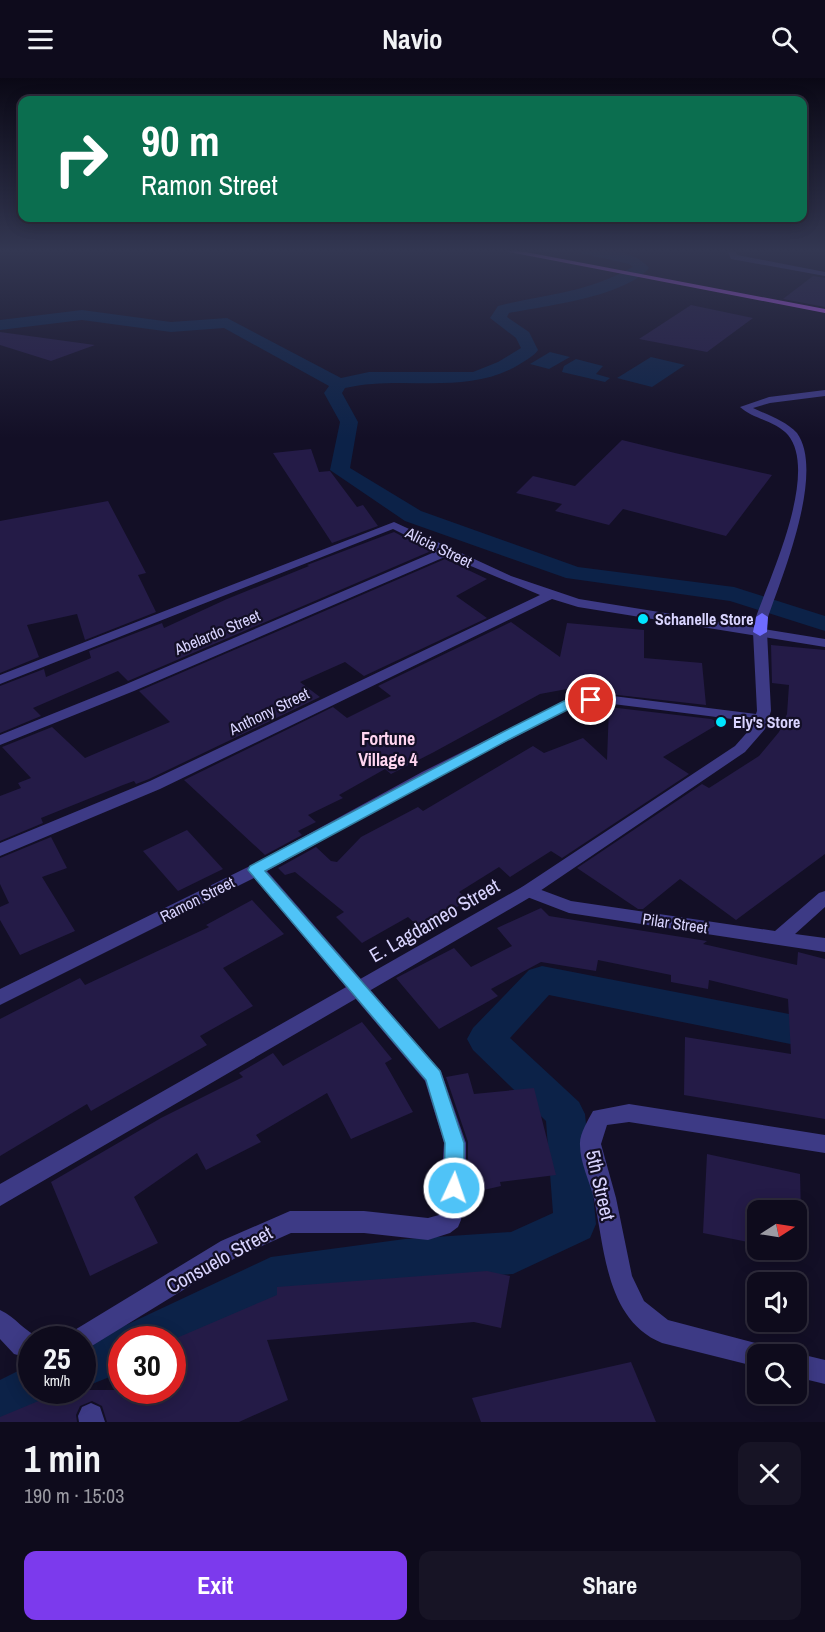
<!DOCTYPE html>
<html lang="en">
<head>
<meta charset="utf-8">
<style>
	body { margin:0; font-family:"Archivo Narrow",sans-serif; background:#171425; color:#f1f3f6; height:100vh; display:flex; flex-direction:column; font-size:22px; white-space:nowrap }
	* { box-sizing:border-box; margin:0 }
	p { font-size:20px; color:#9b9ba3 }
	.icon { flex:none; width:33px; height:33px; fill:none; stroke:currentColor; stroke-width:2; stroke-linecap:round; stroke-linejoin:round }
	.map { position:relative; height:1344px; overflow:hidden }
	.panel { display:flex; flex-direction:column; background:#0e0b1c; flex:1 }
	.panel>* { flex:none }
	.guide { position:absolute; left:18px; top:18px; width:789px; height:126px; border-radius:12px; box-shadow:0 3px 15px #0003,0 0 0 2px #2e2b3b; background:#0b6e4f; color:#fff; overflow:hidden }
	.needle { width:39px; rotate:78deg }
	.controls { position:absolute; left:747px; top:1122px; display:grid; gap:12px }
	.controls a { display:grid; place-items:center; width:60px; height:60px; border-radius:12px; background:#0e0b1c; box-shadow:0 3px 15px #0003,0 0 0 2px #2e2b3b; font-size:30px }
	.speed { position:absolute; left:18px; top:1248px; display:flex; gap:12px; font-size:30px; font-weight:700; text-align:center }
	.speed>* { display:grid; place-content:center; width:78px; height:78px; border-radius:50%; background:#0e0b1c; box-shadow:0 3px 15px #0003,0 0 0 2px #2e2b3b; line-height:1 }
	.speed small { font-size:15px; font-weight:400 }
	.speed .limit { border:9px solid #d22; background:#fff; color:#111 }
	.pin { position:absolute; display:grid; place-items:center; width:51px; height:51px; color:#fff; margin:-26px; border:3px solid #fff; border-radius:50%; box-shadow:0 2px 6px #0007 }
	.me { position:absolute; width:66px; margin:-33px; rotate:3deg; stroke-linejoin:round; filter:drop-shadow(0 0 4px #0008) }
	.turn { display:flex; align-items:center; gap:21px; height:126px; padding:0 24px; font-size:27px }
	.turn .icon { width:78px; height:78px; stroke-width:2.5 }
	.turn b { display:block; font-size:42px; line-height:51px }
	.round { display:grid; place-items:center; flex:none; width:63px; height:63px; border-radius:12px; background:#171425 }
	.headline { display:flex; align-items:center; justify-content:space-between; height:102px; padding:0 24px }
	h1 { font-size:36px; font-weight:700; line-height:45px }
	.cta { display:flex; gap:12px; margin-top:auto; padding:12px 24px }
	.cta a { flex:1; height:69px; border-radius:12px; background:#7c3aed; color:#fff; font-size:24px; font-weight:700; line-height:69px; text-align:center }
	.cta a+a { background:#171425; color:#f1f3f6 }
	header { display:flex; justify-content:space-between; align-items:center; height:78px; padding:0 24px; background:#0e0b1c; font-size:27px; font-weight:700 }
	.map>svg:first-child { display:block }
	.water { fill:#0c2248 }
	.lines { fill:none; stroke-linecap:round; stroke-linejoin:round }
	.canal { fill:#0c2248; fill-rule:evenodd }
	.building { fill:#241b47 }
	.minor { fill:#3d3a85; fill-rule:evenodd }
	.tertiary { fill:#3d3a85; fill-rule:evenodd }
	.secondary { fill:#6f6bff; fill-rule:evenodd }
	.primary { fill:#c25bff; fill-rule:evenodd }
	.route { fill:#4fc3f7; stroke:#337fa1; stroke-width:1.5 }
	.poi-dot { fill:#00e5ff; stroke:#130f26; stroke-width:2 }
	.labels { text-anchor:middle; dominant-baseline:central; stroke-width:4.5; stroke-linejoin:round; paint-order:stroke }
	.street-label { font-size:16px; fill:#d9d4ff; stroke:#130f26 }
	.poi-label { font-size:16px; font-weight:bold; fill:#d9d4ff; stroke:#130f26; text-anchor:start }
	.neighbourhood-label { font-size:18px; font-weight:bold; fill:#ffd6f0; stroke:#130f26 }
	.near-street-label { font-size:20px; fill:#d9d4ff; stroke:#130f26 }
</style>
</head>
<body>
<header><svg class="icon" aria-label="menu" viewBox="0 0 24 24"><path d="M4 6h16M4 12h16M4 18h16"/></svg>Navio<svg class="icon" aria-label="search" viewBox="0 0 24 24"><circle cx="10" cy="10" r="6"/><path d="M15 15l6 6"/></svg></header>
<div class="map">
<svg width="825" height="1344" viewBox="0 0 825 1344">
	<rect width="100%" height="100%" fill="#130f26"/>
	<g class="water">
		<path d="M 550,274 L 570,279 L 549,291 L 530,286 Z"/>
		<path d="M 651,279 L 685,287 L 652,309 L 617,300 Z"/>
		<path d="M 576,281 L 603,288 L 596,296 L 610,300 L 605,304 L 562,294 L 564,288 Z"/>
	</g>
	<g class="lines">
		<g class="canal">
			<path d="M 578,172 C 601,172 634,171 649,190 C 624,219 545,228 509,235 L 507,239 L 529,254 L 538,272 C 534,278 526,282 520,286 C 466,319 403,296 345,310 L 342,315 L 358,344 L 350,390 L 421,433 L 578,489 L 734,509 L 825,538 L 825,553 L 730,523 L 566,500 L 405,443 L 330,392 L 340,344 L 324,315 L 329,308 L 224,250 L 171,254 L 82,242 L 0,252 L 0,242 L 82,232 L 171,244 L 227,240 L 341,300 L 369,294 L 473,294 L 498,284 L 521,270 L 516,260 L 490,240 L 498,228 C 549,215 584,216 633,189 L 629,186 L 580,175 Z"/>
			<path d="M 542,888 L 825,943 L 825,973 L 549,917 L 510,960 L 579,1024 L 585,1036 L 596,1146 L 590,1160 L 513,1196 L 405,1203 L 274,1222 L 172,1271 L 172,1262 L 122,1262 L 122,1294 L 82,1310 L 82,1263 L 124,1248 L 271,1179 L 405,1161 L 511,1154 L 553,1135 L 546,1043 L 473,972 L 467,961 L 473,950 L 529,892 Z"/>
			<path d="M 32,1286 L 32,1312 L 55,1312 C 45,1337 25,1344 0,1344 L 0,1302 Z"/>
		</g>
	</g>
	<g class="building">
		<path d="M 813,198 L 825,200 L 825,229 L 783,221 Z"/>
		<path d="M 691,227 L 753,240 L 707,274 L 639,261 Z"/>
		<path d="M 0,254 L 95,267 L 51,283 L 0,267 Z"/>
		<path d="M 622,362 L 675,375 L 772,397 L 726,458 L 623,431 L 609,447 L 555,433 L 562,426 L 516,415 L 533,398 L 575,408 Z"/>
		<path d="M 311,371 L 319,394 L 330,393 L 357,429 L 363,427 L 378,448 L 332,465 L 273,375 Z"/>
		<path d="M 108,423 L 146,495 L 138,497 L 156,534 L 85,562 L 77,536 L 27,547 L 39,579 L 0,595 L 0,443 Z"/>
		<path d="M 394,454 L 431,473 L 128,603 L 118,593 L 33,630 L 41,638 L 0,655 L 0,608 L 44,591 L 46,599 L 91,580 L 89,573 L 162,545 L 164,550 L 227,521 L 309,488 L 307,487 Z"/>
		<path d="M 445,481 L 487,501 L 456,518 L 487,540 L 364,598 L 345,584 L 300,604 L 320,619 L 149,701 L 136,706 L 134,703 L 123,707 L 41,740 L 43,745 L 0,763 L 0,718 L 21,710 L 18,705 L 31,700 L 2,669 L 52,649 L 85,680 L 106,671 L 170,644 L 139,613 Z"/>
		<path d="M 511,544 L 560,579 L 567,545 L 644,552 L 644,580 L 702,585 L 706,627 L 609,616 L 610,603 L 540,616 L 434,674 L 391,696 L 385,691 L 339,717 L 343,720 L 308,737 L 316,744 L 298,753 L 302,757 L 265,777 L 184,702 L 333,629 L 347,640 L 391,618 L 378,608 Z"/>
		<path d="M 771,567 L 825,572 L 825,776 L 736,842 L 680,801 L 643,831 L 638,831 L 577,790 L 702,706 L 709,710 L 759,678 L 779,654 L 787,636 L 789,607 L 772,605 Z"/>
		<path d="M 609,629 L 711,641 L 720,645 L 663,679 L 689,696 L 562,780 L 551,773 L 510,799 L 499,789 L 459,814 L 469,822 L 420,850 L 408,839 L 362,865 L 336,839 L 344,834 L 295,794 L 285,797 L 278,790 L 316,769 L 331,783 L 337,784 L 361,759 L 418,729 L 423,733 L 533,668 L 544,675 L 583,660 L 607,682 Z"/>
		<path d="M 187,752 L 223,791 L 178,813 L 143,773 Z"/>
		<path d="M 51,759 L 67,790 L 42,799 L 75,853 L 20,877 L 0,842 L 0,829 L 9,825 L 0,806 L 0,780 Z"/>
		<path d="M 252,822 L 284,856 L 223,890 L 253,928 L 200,958 L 207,967 L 91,1033 L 87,1026 L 0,1078 L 0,941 L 80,900 L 85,907 L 209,849 L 206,847 Z"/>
		<path d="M 541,830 L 549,838 L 707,863 L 703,866 L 797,887 L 798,874 L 825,881 L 825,1041 L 684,1017 L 685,959 L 791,976 L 788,921 L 709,902 L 708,911 L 671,904 L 671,897 L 598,882 L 596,893 L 541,884 L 491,911 L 498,918 L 439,951 L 396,900 L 454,870 L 471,889 L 512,868 L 497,850 Z"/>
		<path d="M 362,944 L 392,981 L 385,985 L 413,1034 L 351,1061 L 327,1015 L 256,1057 L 261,1064 L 206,1092 L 197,1075 L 134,1119 L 158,1165 L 90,1198 L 51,1104 L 161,1040 L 243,999 L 239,995 L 273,975 L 283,988 Z"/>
		<path d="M 468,995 L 474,1016 L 534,1010 L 556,1097 L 500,1104 L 501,1108 L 475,1114 L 468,1087 L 468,1064 L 446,999 Z"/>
		<path d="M 707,1076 L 800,1096 L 802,1176 L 781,1172 L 796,1172 L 796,1132 L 758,1132 L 758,1166 L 703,1155 Z"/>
		<path d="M 487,1193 L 510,1198 L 501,1250 L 474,1244 L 267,1262 L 288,1322 L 239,1344 L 107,1344 L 102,1328 L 92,1323 L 80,1328 L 76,1337 L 77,1344 L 0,1344 L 0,1339 L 65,1312 L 172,1312 L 172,1262 L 277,1217 L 277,1209 Z"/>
		<path d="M 631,1284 L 656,1344 L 481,1344 L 472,1320 Z"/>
	</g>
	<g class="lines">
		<g class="minor">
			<path d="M 727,172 L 735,172 L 737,177 L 825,194 L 825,198 L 731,181 Z"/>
			<path d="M 394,444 L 511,498 L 579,521 L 825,561 L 825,569 L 578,529 L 552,521 L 160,711 L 0,778 L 0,765 L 150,703 L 540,517 L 447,478 L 134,613 L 0,667 L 0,657 L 124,607 L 437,473 L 393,451 L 0,606 L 0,597 Z"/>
			<path d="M 590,618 L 613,618 L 764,637 L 771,641 L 764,645 L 613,626 L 573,629 L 432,702 L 267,793 L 441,993 L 466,1065 L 466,1094 L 461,1142 L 458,1149 L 450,1155 L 428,1162 L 364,1155 L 291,1155 L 237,1179 L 82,1274 L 82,1262 L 70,1262 L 73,1253 L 221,1163 L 290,1133 L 364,1133 L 428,1140 L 439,1137 L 444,1065 L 425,1003 L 254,800 L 0,927 L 0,911 L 250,788 L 422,694 L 564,623 Z"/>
			<path d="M 528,807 L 571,823 L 775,853 L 819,815 L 825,813 L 825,829 L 795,856 L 825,860 L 825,874 L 569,835 L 522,817 L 519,813 L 522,809 Z"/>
			<path d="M 629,1026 L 825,1057 L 825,1075 L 629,1044 L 607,1047 L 601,1066 L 616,1120 L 632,1198 L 644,1223 L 668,1242 L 767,1268 L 770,1276 L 758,1276 L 758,1289 L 662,1265 C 606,1242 605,1172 594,1121 C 590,1104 580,1085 580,1067 C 579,1057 588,1042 593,1033 Z"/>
			<path d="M 0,1232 C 16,1239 24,1254 41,1260 L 32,1262 L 32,1281 L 14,1276 L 0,1261 Z"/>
			<path d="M 796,1275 L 825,1282 L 825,1306 L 796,1299 L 796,1276 L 792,1276 Z"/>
			<path d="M 91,1325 L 100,1329 L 105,1344 L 79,1344 L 78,1338 L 82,1329 Z"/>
		</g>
		<g class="tertiary">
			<path d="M 825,312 L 825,318 L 770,325 L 753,330 C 768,337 786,343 797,355 C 825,394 783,496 768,539 L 762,543 L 757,542 L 756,539 C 770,499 819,395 788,357 C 776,343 753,341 740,329 L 769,319 Z"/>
			<path d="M 760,550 L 767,554 L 771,633 L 765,651 L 745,674 L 534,817 L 0,1128 L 0,1106 L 522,809 L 735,668 L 751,650 L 757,633 L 753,554 Z"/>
		</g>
		<path class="secondary" d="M 762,535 L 768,539 L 767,554 L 760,558 L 753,554 L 756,539 Z"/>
		<path class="primary" d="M 499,172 L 515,172 L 825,231 L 825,235 Z"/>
	</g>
	<linearGradient id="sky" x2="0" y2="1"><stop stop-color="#0a0815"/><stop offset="0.48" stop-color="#333752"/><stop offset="1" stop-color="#333752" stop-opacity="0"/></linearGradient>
	<rect width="825" height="360" fill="url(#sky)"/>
	<path class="route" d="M 591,618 L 597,622 L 595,624 L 573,629 L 510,661 L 265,793 L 440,993 L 464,1065 L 464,1110 L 461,1117 L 454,1119 L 447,1117 L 444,1110 L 445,1065 L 426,1002 L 248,792 L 250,788 L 501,655 L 564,623 Z"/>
	<g class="poi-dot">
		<circle cx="643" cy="541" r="6"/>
		<circle cx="721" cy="644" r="6"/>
	</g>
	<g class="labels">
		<g class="street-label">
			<text transform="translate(439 469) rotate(26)">Alicia Street</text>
			<text transform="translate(217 554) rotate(-23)">Abelardo Street</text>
			<text transform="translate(269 633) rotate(-26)">Anthony Street</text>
			<text transform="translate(197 821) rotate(-27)">Ramon Street</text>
			<text transform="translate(675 845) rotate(8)">Pilar Street</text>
		</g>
		<g class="poi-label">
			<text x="655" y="541">Schanelle Store</text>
			<text x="733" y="644">Ely's Store</text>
		</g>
		<g class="neighbourhood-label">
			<text x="388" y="660">Fortune<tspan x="388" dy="21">Village 4</tspan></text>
		</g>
		<g class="near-street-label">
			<text transform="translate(434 842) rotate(-30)">E. Lagdameo Street</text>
			<text transform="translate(601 1107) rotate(77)">5th Street</text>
			<text transform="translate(219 1181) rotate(-29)">Consuelo Street</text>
		</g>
	</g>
</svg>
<div class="controls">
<a><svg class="needle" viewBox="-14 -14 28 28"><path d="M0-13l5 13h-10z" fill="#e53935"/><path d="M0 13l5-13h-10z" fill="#9b9ba3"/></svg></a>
<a><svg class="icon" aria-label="sound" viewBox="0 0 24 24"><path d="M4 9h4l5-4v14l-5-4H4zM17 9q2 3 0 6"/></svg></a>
<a><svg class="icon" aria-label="search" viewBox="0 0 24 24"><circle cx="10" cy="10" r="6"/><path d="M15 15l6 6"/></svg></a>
</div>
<div class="speed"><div>25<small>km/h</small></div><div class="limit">30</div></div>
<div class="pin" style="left:591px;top:622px;background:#d93025"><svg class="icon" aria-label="arrive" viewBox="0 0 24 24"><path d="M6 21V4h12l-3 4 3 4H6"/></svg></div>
<svg class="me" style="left:454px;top:1110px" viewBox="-20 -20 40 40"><circle r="17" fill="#4fc3f7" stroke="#fff" stroke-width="3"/><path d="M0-11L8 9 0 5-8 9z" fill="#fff"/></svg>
<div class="guide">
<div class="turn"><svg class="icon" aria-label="right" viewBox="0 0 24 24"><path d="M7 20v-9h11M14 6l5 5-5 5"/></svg><div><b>90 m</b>Ramon Street</div></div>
</div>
</div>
<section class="panel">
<div class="headline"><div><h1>1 min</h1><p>190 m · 15:03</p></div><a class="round"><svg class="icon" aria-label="close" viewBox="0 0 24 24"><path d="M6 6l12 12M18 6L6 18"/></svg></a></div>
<div class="cta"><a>Exit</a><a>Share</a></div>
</section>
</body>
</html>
